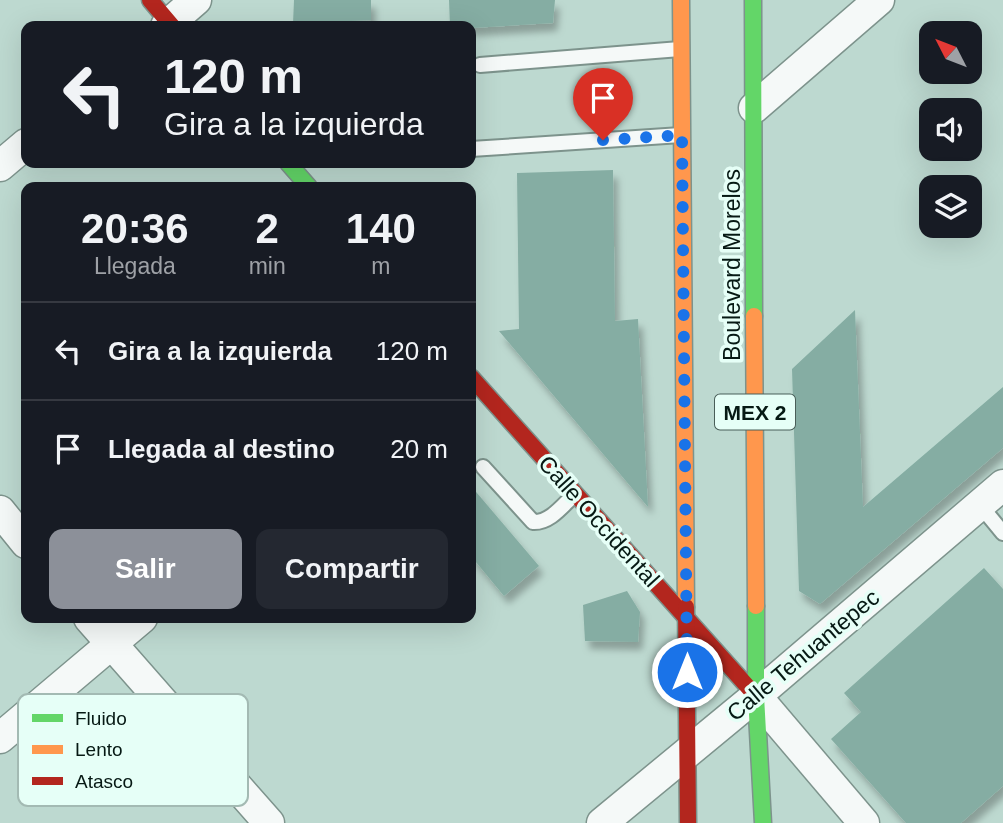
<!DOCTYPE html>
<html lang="es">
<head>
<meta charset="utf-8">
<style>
	body { margin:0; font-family:Arial,sans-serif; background:#242831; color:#f1f3f6; height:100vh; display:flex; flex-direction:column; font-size:26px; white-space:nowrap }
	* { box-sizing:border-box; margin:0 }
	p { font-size:23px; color:#9ea1a6 }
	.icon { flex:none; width:38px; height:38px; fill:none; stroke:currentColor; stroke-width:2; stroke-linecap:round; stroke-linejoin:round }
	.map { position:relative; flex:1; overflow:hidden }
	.sheet { position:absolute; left:21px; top:182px; width:455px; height:441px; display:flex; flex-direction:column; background:#171b24; border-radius:14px; box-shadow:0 7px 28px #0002 }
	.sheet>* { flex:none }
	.banner { position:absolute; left:21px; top:21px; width:455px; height:147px; border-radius:14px; box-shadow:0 7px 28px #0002; background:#171b24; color:#f1f3f6; overflow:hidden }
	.needle { width:46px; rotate:312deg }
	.controls { position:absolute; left:919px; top:21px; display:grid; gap:14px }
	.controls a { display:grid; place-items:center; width:63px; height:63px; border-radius:14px; background:#171b24; box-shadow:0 7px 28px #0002; font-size:35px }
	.pin { position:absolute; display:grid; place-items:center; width:60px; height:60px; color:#fff; margin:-72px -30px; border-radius:50% 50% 50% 0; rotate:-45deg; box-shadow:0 0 7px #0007 }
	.pin .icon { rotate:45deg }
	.me { position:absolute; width:77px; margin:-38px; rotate:0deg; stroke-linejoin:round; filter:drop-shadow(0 0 5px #0008) }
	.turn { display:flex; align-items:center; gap:24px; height:147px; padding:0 28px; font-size:32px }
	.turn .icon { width:91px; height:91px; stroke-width:2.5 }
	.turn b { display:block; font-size:49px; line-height:60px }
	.eta { display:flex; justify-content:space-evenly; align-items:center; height:119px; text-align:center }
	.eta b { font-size:42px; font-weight:700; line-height:49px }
	.primary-button { display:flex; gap:14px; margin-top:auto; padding:14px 28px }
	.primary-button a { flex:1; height:80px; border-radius:14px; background:#8c9099; color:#fff; font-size:28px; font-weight:700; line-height:80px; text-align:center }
	.primary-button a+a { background:#242831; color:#f1f3f6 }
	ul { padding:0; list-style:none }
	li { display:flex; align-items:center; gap:21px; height:98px; padding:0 28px; border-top:2px solid #363941 }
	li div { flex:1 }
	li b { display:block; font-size:26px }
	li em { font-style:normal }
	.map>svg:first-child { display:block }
	.building { fill:#85ada3; filter:url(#shadow) }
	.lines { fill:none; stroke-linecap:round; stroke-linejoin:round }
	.lane-casing { stroke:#7d938c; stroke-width:18 }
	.street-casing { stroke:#7d938c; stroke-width:33 }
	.fast-casing { stroke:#7d938c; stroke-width:19 }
	.slow-casing { stroke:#7d938c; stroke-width:19 }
	.jam-casing { stroke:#7d938c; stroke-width:19 }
	.lane { stroke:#f5f9f8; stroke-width:14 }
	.street { stroke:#f5f9f8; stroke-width:30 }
	.fast { stroke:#63d668; stroke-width:16 }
	.slow { stroke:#ff974d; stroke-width:16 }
	.jam { stroke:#b3261e; stroke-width:16 }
	.route { stroke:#1a73e8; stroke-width:12; stroke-dasharray:0 21.6 }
	.labels { text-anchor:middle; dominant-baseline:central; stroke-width:7; stroke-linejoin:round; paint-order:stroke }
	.shield { fill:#e6fff7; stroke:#495e58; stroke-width:2 }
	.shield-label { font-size:21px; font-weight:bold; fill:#061914 }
	.street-label { font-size:23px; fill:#061914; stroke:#e6fff7 }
	.key { fill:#e6fff7; stroke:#a3bab3; stroke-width:2 }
	.key-label { font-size:19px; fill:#061914 }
</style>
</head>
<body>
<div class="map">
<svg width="1003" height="823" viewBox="0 0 1003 823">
	<defs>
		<filter id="shadow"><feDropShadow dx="4.5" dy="8" stdDeviation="3.5" flood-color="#0004"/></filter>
	</defs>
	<rect width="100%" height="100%" fill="#bdd9d0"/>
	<g class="building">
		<path d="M 294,0 L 371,0 L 371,20 L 293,24 Z"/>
		<path d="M 449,0 L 555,0 L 553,23 L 471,28 L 471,26 L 450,26 Z"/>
		<path d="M 613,170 L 615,321 L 638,319 L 648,507 L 499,331 L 519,329 L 517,173 Z"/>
		<path d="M 855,310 L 863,507 L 1003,387 L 1003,448 L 820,604 L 799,591 L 792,369 Z"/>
		<path d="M 471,486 L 539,566 L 504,596 L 471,556 Z"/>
		<path d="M 984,568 L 1003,589 L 1003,786 L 961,823 L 906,823 L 831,739 L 861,712 L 844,693 Z"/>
		<path d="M 627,591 L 640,612 L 638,642 L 585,641 L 583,605 Z"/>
	</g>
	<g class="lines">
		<g class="lane-casing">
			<g id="lane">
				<path d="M 480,65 L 680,49"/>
				<path d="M 471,149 L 681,135"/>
				<path d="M 483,467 L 533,522 C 550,523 563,505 574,495"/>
				<path d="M 980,505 L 1003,533"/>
			</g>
		</g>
		<g class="street-casing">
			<g id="street">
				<path d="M 166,26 L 196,0"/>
				<path d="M 754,108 L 879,0"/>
				<path d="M 0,166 L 26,144"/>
				<path d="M 0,511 L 26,543"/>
				<path d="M 89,618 L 269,823"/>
				<path d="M 756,696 L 864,823"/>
				<path d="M 0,738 L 142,618"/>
				<path d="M 602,823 L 756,696 L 1003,485"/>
			</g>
		</g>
		<g class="fast-casing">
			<g id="fast">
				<path d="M 753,0 L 754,316"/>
				<path d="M 288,163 L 309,187"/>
				<path d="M 756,606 L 756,696 L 763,823"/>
			</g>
		</g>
		<g class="slow-casing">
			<g id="slow">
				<path d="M 681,0 L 686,607"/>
				<path d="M 754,316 L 756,606"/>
			</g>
		</g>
		<g class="jam-casing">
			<g id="jam">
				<path d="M 150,0 L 172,26"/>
				<path d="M 471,377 L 756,696"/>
				<path d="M 686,607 L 688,823"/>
			</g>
		</g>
		<use href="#lane" class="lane"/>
		<use href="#street" class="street"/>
		<use href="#fast" class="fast"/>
		<use href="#slow" class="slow"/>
		<use href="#jam" class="jam"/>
	</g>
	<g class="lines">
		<path class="route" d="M 603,140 L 682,135 L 687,672"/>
	</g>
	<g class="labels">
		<rect class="shield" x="715" y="394.5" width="80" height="35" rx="5"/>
		<g class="shield-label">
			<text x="755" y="412">MEX 2</text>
		</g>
		<g class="street-label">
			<text transform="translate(732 265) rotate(-90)">Boulevard Morelos</text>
			<text transform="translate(599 521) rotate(48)">Calle Occidental</text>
			<text transform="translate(803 655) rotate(-40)">Calle Tehuantepec</text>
		</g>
	</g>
	<rect x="18" y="694" width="230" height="112" rx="10" class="key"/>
	<rect x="32" y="714" width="31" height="8" fill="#63d668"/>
	<rect x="32" y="745" width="31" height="9" fill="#ff974d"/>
	<rect x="32" y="777" width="31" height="8" fill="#b3261e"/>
	<g class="key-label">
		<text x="75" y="725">Fluido</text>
		<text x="75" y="756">Lento</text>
		<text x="75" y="788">Atasco</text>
	</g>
</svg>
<div class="controls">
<a><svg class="needle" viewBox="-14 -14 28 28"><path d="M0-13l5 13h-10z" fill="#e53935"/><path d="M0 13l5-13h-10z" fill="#9ea1a6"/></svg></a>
<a><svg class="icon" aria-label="sound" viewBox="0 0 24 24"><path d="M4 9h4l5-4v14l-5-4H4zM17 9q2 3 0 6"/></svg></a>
<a><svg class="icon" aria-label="layers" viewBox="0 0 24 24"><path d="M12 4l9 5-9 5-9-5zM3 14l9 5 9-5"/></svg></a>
</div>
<div class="pin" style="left:603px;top:140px;background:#d93025"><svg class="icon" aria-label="arrive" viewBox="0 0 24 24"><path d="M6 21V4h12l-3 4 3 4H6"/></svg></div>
<svg class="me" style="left:687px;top:672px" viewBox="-20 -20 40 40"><circle r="17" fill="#1a73e8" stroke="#fff" stroke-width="3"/><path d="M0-11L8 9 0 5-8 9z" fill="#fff"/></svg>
<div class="banner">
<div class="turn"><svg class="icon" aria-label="left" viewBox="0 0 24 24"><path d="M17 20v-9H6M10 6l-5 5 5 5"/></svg><div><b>120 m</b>Gira a la izquierda</div></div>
</div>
<section class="sheet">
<div class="eta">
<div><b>20:36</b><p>Llegada</p></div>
<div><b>2</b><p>min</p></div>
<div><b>140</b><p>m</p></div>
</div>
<ul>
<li><svg class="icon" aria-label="left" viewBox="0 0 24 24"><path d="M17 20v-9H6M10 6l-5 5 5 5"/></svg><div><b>Gira a la izquierda</b></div><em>120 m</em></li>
<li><svg class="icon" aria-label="arrive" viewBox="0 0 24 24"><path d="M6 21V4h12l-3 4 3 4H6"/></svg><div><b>Llegada al destino</b></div><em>20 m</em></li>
</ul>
<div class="primary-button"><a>Salir</a><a>Compartir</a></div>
</section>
</div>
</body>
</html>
